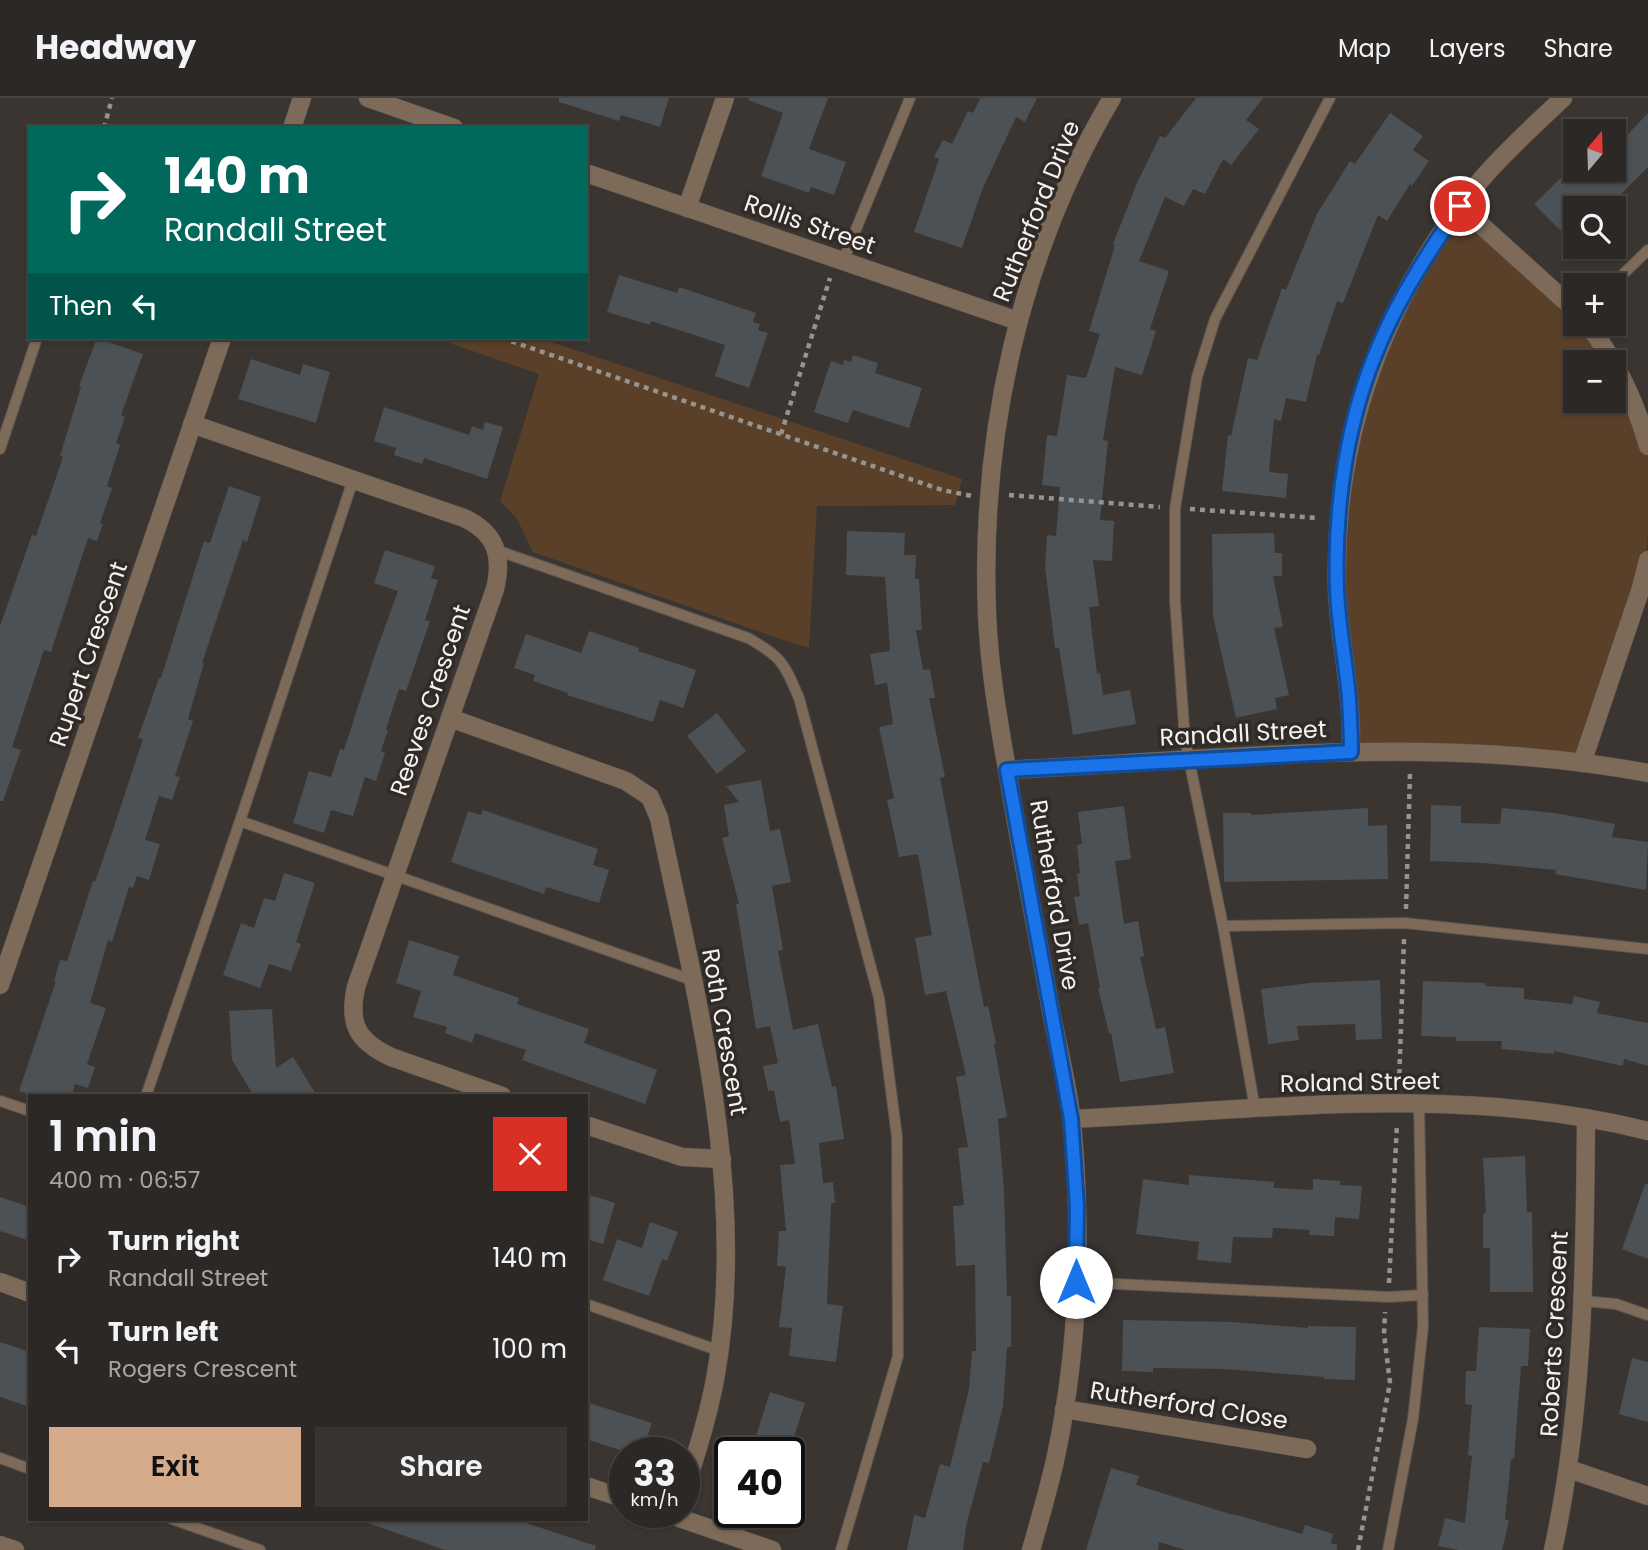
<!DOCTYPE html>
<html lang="en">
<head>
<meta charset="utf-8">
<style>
	body { margin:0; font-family:Poppins,sans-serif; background:#383432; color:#f1f3f6; height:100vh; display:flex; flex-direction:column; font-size:26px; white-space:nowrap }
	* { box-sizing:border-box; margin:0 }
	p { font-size:23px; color:#a6a6a7 }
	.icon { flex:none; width:38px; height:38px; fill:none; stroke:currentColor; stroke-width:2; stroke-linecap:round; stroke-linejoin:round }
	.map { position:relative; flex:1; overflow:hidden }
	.panel { position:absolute; left:28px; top:996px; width:560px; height:427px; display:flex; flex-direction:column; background:#2c2825; border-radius:0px; box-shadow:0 2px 5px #0004,0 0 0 2px #484442 }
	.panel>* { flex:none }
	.hud { position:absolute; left:28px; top:28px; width:560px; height:214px; border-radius:0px; box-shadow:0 2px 5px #0004,0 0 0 2px #484442; background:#00695c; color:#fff; overflow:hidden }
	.needle { width:46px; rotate:19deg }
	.fabs { position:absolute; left:1563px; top:21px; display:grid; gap:14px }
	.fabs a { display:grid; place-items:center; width:63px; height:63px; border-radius:0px; background:#2c2825; box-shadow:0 2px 5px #0004,0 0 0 2px #484442; font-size:35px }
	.speed { position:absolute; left:609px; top:1339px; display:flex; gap:14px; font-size:35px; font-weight:700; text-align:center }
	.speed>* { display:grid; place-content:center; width:91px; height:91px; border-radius:50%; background:#2c2825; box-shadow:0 2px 5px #0004,0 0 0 2px #484442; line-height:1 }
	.speed small { font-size:18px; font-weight:400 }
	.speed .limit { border:4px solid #111; border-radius:10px; background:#fff; color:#111 }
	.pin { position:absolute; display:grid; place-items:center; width:60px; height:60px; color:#fff; margin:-30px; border:4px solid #fff; border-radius:50%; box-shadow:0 2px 7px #0007 }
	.me { position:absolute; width:77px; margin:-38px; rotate:0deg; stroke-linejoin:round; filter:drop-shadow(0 0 5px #0008) }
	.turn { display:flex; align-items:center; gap:24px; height:147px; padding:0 21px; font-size:32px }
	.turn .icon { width:91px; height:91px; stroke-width:2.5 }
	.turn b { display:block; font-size:49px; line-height:60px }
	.then { display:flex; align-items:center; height:66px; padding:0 21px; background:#0003; gap:14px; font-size:26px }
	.round { display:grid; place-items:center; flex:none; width:74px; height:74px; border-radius:0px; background:#383432 }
	.overview { display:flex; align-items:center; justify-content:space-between; height:119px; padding:0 21px }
	h1 { font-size:42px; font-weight:600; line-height:52px }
	.action { display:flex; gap:14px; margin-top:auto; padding:14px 21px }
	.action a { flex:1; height:80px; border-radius:0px; background:#d6ab8b; color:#111; font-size:28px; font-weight:600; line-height:80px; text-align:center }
	.action a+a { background:#383432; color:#f1f3f6 }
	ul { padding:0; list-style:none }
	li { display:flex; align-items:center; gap:21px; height:91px; padding:0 21px }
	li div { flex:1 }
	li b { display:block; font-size:26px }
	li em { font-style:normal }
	header { display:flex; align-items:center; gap:42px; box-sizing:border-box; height:98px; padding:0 35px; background:#2c2825; border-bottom:2px solid #484442 }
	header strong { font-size:33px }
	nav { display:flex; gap:38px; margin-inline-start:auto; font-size:24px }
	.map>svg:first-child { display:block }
	.green { fill:#5a4028; fill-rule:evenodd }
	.building { fill:#4b5155 }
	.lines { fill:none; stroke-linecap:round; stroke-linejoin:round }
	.service-casing { stroke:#58534f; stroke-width:12 }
	.minor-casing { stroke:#58534f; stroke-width:19 }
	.tertiary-casing { stroke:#58534f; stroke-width:19 }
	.path { stroke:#97938f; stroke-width:4.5; stroke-dasharray:5 5; stroke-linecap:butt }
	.service { stroke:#7d6a59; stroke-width:10 }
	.minor { stroke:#7d6a59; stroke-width:18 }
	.tertiary { stroke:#7d6a59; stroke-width:18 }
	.route-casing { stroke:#114b97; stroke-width:18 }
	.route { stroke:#1a73e8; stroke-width:12 }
	.labels { text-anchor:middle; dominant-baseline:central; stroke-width:7; stroke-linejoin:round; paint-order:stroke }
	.street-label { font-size:24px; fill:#f4f1ee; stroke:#302b27 }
</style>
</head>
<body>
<header>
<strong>Headway</strong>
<nav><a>Map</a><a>Layers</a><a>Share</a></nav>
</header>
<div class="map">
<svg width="1648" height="1452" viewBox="0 0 1648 1452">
	<rect width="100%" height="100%" fill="#3a3531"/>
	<g class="green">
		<path d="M 1460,108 L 1575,212 L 1575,226 L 1587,226 C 1612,256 1645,311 1648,350 C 1648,370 1648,390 1648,410 C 1648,440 1648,461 1641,490 L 1582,665 L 1411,652 L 1351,654 C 1351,636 1351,619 1349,601 C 1346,564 1338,527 1337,490 C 1334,385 1358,275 1410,184 C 1426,158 1443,133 1460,108 ZM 1575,264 L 1614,264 L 1614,303 L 1575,303 Z"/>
		<path d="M 435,240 L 539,240 L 962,381 L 955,407 L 817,408 L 809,550 L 783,542 L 533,454 L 517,421 L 500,403 L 539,276 Z"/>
	</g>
	<g class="building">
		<path d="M 559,0 L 669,0 L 660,29 L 621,17 L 619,23 L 559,4 Z"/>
		<path d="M 749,0 L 828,0 L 809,51 L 846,64 L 834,97 L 811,89 L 809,95 L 761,78 L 783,15 L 748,2 Z"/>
		<path d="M 978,0 L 1037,0 L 1025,24 L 1016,19 L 982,92 L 962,150 L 914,134 L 939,61 L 934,59 L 943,42 L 952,46 L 968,13 L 973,15 L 980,1 Z"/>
		<path d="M 1196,0 L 1263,0 L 1246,22 L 1259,31 L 1231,67 L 1223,61 L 1205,96 L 1193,91 L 1184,108 L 1165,99 L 1139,163 L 1169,173 L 1150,231 L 1156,233 L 1142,277 L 1115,269 L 1103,342 L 1108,343 L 1100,422 L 1114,423 L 1112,463 L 1093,462 L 1099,508 L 1089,509 L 1097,576 L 1100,575 L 1103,597 L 1130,592 L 1136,626 L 1073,637 L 1059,550 L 1055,550 L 1045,469 L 1047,437 L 1056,438 L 1060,389 L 1042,387 L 1047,337 L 1057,338 L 1067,277 L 1086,280 L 1100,236 L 1089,233 L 1115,147 L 1113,146 L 1137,85 L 1160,38 L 1165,40 Z"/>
		<path d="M 1390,15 L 1423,38 L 1413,52 L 1429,63 L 1412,88 L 1410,86 L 1387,123 L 1378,117 L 1343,205 L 1337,203 L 1319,257 L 1317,257 L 1306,304 L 1286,300 L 1281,323 L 1274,321 L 1269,374 L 1288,376 L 1286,400 L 1222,393 L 1228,337 L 1231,338 L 1248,260 L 1257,262 L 1282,190 L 1286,192 L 1317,116 L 1350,63 L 1355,66 Z"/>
		<path d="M 1648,15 L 1648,69 L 1607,110 L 1575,110 L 1575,125 L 1564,136 L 1534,106 L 1569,72 L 1614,72 L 1614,51 Z"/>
		<path d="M 619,177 L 677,195 L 679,189 L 756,215 L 753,224 L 760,226 L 758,232 L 768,235 L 749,290 L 715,278 L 725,247 L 651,223 L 650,227 L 607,214 Z"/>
		<path d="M 97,240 L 143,256 L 121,317 L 125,319 L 116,345 L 120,347 L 107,388 L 112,390 L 100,425 L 103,426 L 97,443 L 88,440 L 51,554 L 44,552 L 12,649 L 21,652 L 3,703 L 0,703 L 0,528 L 32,437 L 36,438 L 63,359 L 60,358 L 81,289 L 79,288 Z"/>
		<path d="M 853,257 L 878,265 L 875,275 L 922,290 L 909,330 L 853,312 L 848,325 L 814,314 L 831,263 L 843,267 L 844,262 L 851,264 Z"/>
		<path d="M 251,261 L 300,277 L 303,266 L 330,274 L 316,325 L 238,301 Z"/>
		<path d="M 384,309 L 469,337 L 472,328 L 483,332 L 485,324 L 503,329 L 487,381 L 424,360 L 422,366 L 394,357 L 396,350 L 374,343 Z"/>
		<path d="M 229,388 L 261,399 L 247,444 L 243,442 L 202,565 L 204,565 L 188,621 L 193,623 L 175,678 L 180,679 L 172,702 L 159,698 L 145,742 L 160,746 L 149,782 L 137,778 L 133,790 L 129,789 L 112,844 L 108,842 L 90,905 L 106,910 L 87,966 L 95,969 L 88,990 L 75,986 L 71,998 L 32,998 L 19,993 L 56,883 L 54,883 L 60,862 L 67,863 L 93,783 L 95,784 L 113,732 L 143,641 L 138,640 L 159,580 L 161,580 L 204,443 L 210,445 Z"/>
		<path d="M 847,433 L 905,435 L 904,457 L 916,457 L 915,481 L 919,481 L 922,532 L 916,532 L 923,572 L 930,571 L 935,600 L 929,600 L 945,679 L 940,680 L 984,909 L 988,908 L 996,945 L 994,946 L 1007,1019 L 998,1021 L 1004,1092 L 1007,1198 L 1011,1198 L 1011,1249 L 1007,1249 L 1003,1308 L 989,1365 L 983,1364 L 966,1428 L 963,1452 L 907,1452 L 914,1417 L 925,1420 L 940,1366 L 950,1369 L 969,1291 L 972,1253 L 976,1253 L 975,1167 L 956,1168 L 953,1108 L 964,1107 L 958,1050 L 968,1049 L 956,979 L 966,977 L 946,893 L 925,897 L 915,840 L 932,837 L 918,756 L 899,759 L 887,702 L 894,700 L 879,629 L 893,626 L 887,585 L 875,587 L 870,556 L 890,553 L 885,479 L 846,477 Z"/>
		<path d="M 1274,435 L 1275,455 L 1282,455 L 1282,478 L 1273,478 L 1283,529 L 1274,530 L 1289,597 L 1275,600 L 1277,611 L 1236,620 L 1213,518 L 1212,436 Z"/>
		<path d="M 385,452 L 435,468 L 431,480 L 438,482 L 425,522 L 430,523 L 406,593 L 399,591 L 386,631 L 388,632 L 381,653 L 385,655 L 376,683 L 365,679 L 353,718 L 331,712 L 324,735 L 293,725 L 309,673 L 331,679 L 340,651 L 344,652 L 374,559 L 398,493 L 374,485 Z"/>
		<path d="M 589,533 L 639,550 L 638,553 L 696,572 L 683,610 L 660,602 L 653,624 L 567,597 L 568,595 L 533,583 L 535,577 L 514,570 L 526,536 L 581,555 Z"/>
		<path d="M 717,615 L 746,653 L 717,676 L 687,638 Z"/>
		<path d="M 761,682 L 770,733 L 780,731 L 791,784 L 772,788 L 783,852 L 778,853 L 793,932 L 818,926 L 832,989 L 836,988 L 844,1041 L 819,1045 L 823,1085 L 833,1084 L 835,1105 L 831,1105 L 827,1206 L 843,1208 L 836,1264 L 789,1258 L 792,1230 L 779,1229 L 786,1169 L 777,1168 L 779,1133 L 786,1133 L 780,1067 L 795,1066 L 789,1022 L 780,1024 L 774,992 L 768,993 L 763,968 L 778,965 L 770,928 L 756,931 L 736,806 L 739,806 L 722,740 L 729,738 L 724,707 L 739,704 L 726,688 Z"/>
		<path d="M 1431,707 L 1461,708 L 1461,725 L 1500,726 L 1502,710 L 1555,715 L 1615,726 L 1612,739 L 1648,744 L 1646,792 L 1555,776 L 1556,772 L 1483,765 L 1430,763 Z"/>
		<path d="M 1124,708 L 1131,761 L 1115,763 L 1124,826 L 1138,823 L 1144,858 L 1140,859 L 1156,931 L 1165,929 L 1174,975 L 1120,984 L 1111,935 L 1109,935 L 1098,890 L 1100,890 L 1088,825 L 1079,827 L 1074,799 L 1080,798 L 1077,776 L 1080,775 L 1077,747 L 1082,746 L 1078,714 Z"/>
		<path d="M 1368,710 L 1368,728 L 1387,727 L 1388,781 L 1224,784 L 1223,715 L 1251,715 L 1251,717 Z"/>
		<path d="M 483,712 L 598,751 L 593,767 L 609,772 L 599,805 L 546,789 L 544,796 L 451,764 L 468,713 L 481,717 Z"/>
		<path d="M 284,775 L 315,785 L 296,844 L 301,846 L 291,873 L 269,866 L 260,890 L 223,877 L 241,825 L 254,830 L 264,800 L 275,803 Z"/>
		<path d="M 409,842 L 459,858 L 453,877 L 519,900 L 517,906 L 589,931 L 584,945 L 657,972 L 645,1006 L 522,962 L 526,952 L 475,935 L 472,945 L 445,935 L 447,929 L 413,919 L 421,893 L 396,885 Z"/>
		<path d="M 1380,882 L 1382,941 L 1356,942 L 1355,926 L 1297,928 L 1299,942 L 1268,946 L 1261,891 L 1309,885 Z"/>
		<path d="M 1423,883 L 1485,885 L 1485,888 L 1524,890 L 1524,901 L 1572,906 L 1574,898 L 1600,904 L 1597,915 L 1648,925 L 1648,968 L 1624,961 L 1623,968 L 1554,953 L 1554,956 L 1501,951 L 1502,943 L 1456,943 L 1456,939 L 1421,938 Z"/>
		<path d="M 272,911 L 276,970 L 293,959 L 317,998 L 254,998 L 232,962 L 229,913 Z"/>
		<path d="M 1525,1058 L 1527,1114 L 1532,1114 L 1533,1194 L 1490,1194 L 1490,1150 L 1483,1150 L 1483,1116 L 1486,1115 L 1483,1060 Z"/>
		<path d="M 1189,1077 L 1274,1084 L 1274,1090 L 1313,1092 L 1313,1081 L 1340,1083 L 1340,1087 L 1362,1088 L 1359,1121 L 1335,1119 L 1334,1138 L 1309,1137 L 1310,1132 L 1273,1130 L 1272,1140 L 1233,1139 L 1231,1165 L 1197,1162 L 1199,1144 L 1136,1136 L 1143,1081 L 1189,1087 Z"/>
		<path d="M 1645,1086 L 1648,1086 L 1648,1161 L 1622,1151 Z"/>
		<path d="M 586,1096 L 615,1105 L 603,1146 L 586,1141 Z"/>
		<path d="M 0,1099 L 30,1109 L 30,1143 L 0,1133 Z"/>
		<path d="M 650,1124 L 678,1134 L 667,1163 L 662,1161 L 649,1198 L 603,1182 L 617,1141 L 642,1150 Z"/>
		<path d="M 1123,1222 L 1232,1224 L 1308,1230 L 1308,1228 L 1356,1229 L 1355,1282 L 1324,1281 L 1324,1279 L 1224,1271 L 1153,1270 L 1153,1274 L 1122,1273 Z"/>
		<path d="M 1479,1229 L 1530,1231 L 1528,1268 L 1521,1268 L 1514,1361 L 1511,1361 L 1505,1421 L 1509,1423 L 1502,1452 L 1458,1452 L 1438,1448 L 1445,1420 L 1465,1425 L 1472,1358 L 1468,1357 L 1472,1307 L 1465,1306 L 1466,1273 L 1476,1273 Z"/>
		<path d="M 0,1244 L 30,1254 L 30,1309 L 0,1299 Z"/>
		<path d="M 1632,1260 L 1648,1264 L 1648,1324 L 1619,1316 Z"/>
		<path d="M 770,1294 L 805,1305 L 789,1354 L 756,1354 L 760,1343 L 755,1341 Z"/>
		<path d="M 586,1304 L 652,1325 L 642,1354 L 626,1354 L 586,1341 Z"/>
		<path d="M 1111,1370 L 1139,1378 L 1136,1387 L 1233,1417 L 1233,1416 L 1302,1436 L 1305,1427 L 1333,1436 L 1331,1445 L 1337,1447 L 1337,1452 L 1185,1452 L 1159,1444 L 1158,1452 L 1086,1452 Z"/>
		<path d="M 365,1421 L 514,1421 L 596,1448 L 595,1452 L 445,1452 L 365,1424 Z"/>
	</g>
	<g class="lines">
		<g class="service-casing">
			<g id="service">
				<path d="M 843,163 L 910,0"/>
				<path d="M 1612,187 L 1648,152"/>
				<path d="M 0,351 L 37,240"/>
				<path d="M 496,452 L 748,540 C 782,559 784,565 799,600 L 879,900 L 897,1039 L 898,1258 L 841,1452"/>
				<path d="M 240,723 L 692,882"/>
				<path d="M 1223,828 L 1405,825 L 1648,851"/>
				<path d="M 146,998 L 240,723 L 353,382"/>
				<path d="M 0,1003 L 30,1013"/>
				<path d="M 1255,1011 L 1223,828 L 1185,642 L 1175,503 L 1175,410 L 1197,279 L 1215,221 L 1330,0"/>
				<path d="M 1076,1184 L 1388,1199 L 1423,1197"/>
				<path d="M 1584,1203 L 1616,1206 L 1648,1217"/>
				<path d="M 586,1206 L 720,1253"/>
				<path d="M 0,1360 L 30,1371"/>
				<path d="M 172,1421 L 260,1452"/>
				<path d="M 1388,1452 L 1413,1321 L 1423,1229 L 1419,1005"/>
			</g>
		</g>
		<g class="minor-casing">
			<g id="minor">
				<path d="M 292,30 L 302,0"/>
				<path d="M 1460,108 L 1575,212"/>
				<path d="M 687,110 L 725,0"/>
				<path d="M 1587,226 C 1617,263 1635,302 1648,348"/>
				<path d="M 192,326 L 464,420 C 496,435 503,458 495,491 L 356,889 C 348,926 357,943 391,959 L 502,998"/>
				<path d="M 450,620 L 626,683 L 650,699 L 659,720 C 696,899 748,1093 716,1276 C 709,1316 697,1355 684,1393"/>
				<path d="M 1351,654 C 1351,636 1351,619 1349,601 C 1346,564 1338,527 1337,490 C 1333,339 1384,199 1480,83 C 1505,53 1535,27 1563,0"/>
				<path d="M 1582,665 L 1641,490 L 1648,462"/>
				<path d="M 1007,672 C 1220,662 1437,635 1648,675"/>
				<path d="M 0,887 L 222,240"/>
				<path d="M 586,1027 L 682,1059 L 722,1061"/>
				<path d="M 0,1184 L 30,1195"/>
				<path d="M 1064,1311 L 1307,1351"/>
				<path d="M 1569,1371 L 1648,1398"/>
				<path d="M 586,1388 L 625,1401"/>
				<path d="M 662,1414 L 772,1452"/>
				<path d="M 1553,1452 C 1584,1310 1585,1165 1586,1021"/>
			</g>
		</g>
		<g class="tertiary-casing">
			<g id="tertiary">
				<path d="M 368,0 L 454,30"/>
				<path d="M 586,75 L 1018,223"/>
				<path d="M 1071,1021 C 1263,1012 1459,985 1648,1033"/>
				<path d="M 0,1447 L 15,1452"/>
				<path d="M 1031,1452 C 1040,1421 1049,1390 1056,1358 C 1079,1249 1082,1134 1072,1024 C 1068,987 1058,950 1051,913 C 1037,833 1020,752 1007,671 C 998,620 989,568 987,515 C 980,336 1020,155 1112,0"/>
			</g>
		</g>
		<g class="path">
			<path d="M 104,30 L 112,0"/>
			<path d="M 502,240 L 942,392 L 972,398"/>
			<path d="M 781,336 L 830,180"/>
			<path d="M 1009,397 L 1160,409"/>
			<path d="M 1190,411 L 1318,420"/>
			<path d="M 1406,811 L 1410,675"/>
			<path d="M 1399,986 L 1404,841"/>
			<path d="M 1389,1185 L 1397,1026"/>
			<path d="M 1358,1452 L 1390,1285 L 1384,1236 L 1385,1214"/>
		</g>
		<use href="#service" class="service"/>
		<use href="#minor" class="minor"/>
		<use href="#tertiary" class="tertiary"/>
	</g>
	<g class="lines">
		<g class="route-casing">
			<path id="route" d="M 1076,1184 L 1077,1108 L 1071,1021 L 1007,672 L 1351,654 C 1351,636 1350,619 1349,601 C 1346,564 1338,527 1337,490 C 1334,409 1347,320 1380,245 C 1401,196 1430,152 1460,108"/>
		</g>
		<use href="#route" class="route"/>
	</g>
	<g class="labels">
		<g class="street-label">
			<text transform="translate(1036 113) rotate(-68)">Rutherford Drive</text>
			<text transform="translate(810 126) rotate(19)">Rollis Street</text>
			<text transform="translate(88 556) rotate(-71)">Rupert Crescent</text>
			<text transform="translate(430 602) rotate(-71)">Reeves Crescent</text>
			<text transform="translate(1243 635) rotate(-3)">Randall Street</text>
			<text transform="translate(1055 797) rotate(80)">Rutherford Drive</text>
			<text transform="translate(725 934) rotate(80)">Roth Crescent</text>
			<text transform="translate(1360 984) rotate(-1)">Roland Street</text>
			<text transform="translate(1554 1236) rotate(-87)">Roberts Crescent</text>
			<text transform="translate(1189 1307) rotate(9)">Rutherford Close</text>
		</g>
	</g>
</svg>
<div class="fabs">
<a><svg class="needle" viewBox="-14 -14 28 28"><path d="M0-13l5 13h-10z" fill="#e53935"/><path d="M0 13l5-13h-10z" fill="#a6a6a7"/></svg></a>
<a><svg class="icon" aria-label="search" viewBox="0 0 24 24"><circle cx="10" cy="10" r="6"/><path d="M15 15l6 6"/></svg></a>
<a>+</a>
<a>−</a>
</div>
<div class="speed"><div>33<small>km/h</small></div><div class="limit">40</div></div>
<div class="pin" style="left:1460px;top:108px;background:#d93025"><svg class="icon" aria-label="arrive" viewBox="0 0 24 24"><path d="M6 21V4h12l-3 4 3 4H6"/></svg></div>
<svg class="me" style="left:1076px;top:1184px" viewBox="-20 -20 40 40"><circle r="19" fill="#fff"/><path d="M0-13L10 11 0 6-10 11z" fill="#1a73e8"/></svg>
<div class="hud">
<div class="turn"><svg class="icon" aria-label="right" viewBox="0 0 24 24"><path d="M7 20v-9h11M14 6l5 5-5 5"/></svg><div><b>140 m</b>Randall Street</div></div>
<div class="then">Then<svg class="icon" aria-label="left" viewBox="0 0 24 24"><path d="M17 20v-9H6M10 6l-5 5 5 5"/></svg></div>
</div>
<section class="panel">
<div class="overview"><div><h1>1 min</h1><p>400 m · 06:57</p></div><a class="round" style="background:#d93025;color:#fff"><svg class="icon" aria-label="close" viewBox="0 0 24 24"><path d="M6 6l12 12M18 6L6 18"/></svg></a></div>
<ul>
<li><svg class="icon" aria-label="right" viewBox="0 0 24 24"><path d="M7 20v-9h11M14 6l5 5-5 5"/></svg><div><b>Turn right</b><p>Randall Street</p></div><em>140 m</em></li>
<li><svg class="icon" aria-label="left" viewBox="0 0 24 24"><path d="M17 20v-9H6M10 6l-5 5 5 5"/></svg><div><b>Turn left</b><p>Rogers Crescent</p></div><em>100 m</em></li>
</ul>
<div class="action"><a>Exit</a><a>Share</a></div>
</section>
</div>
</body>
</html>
